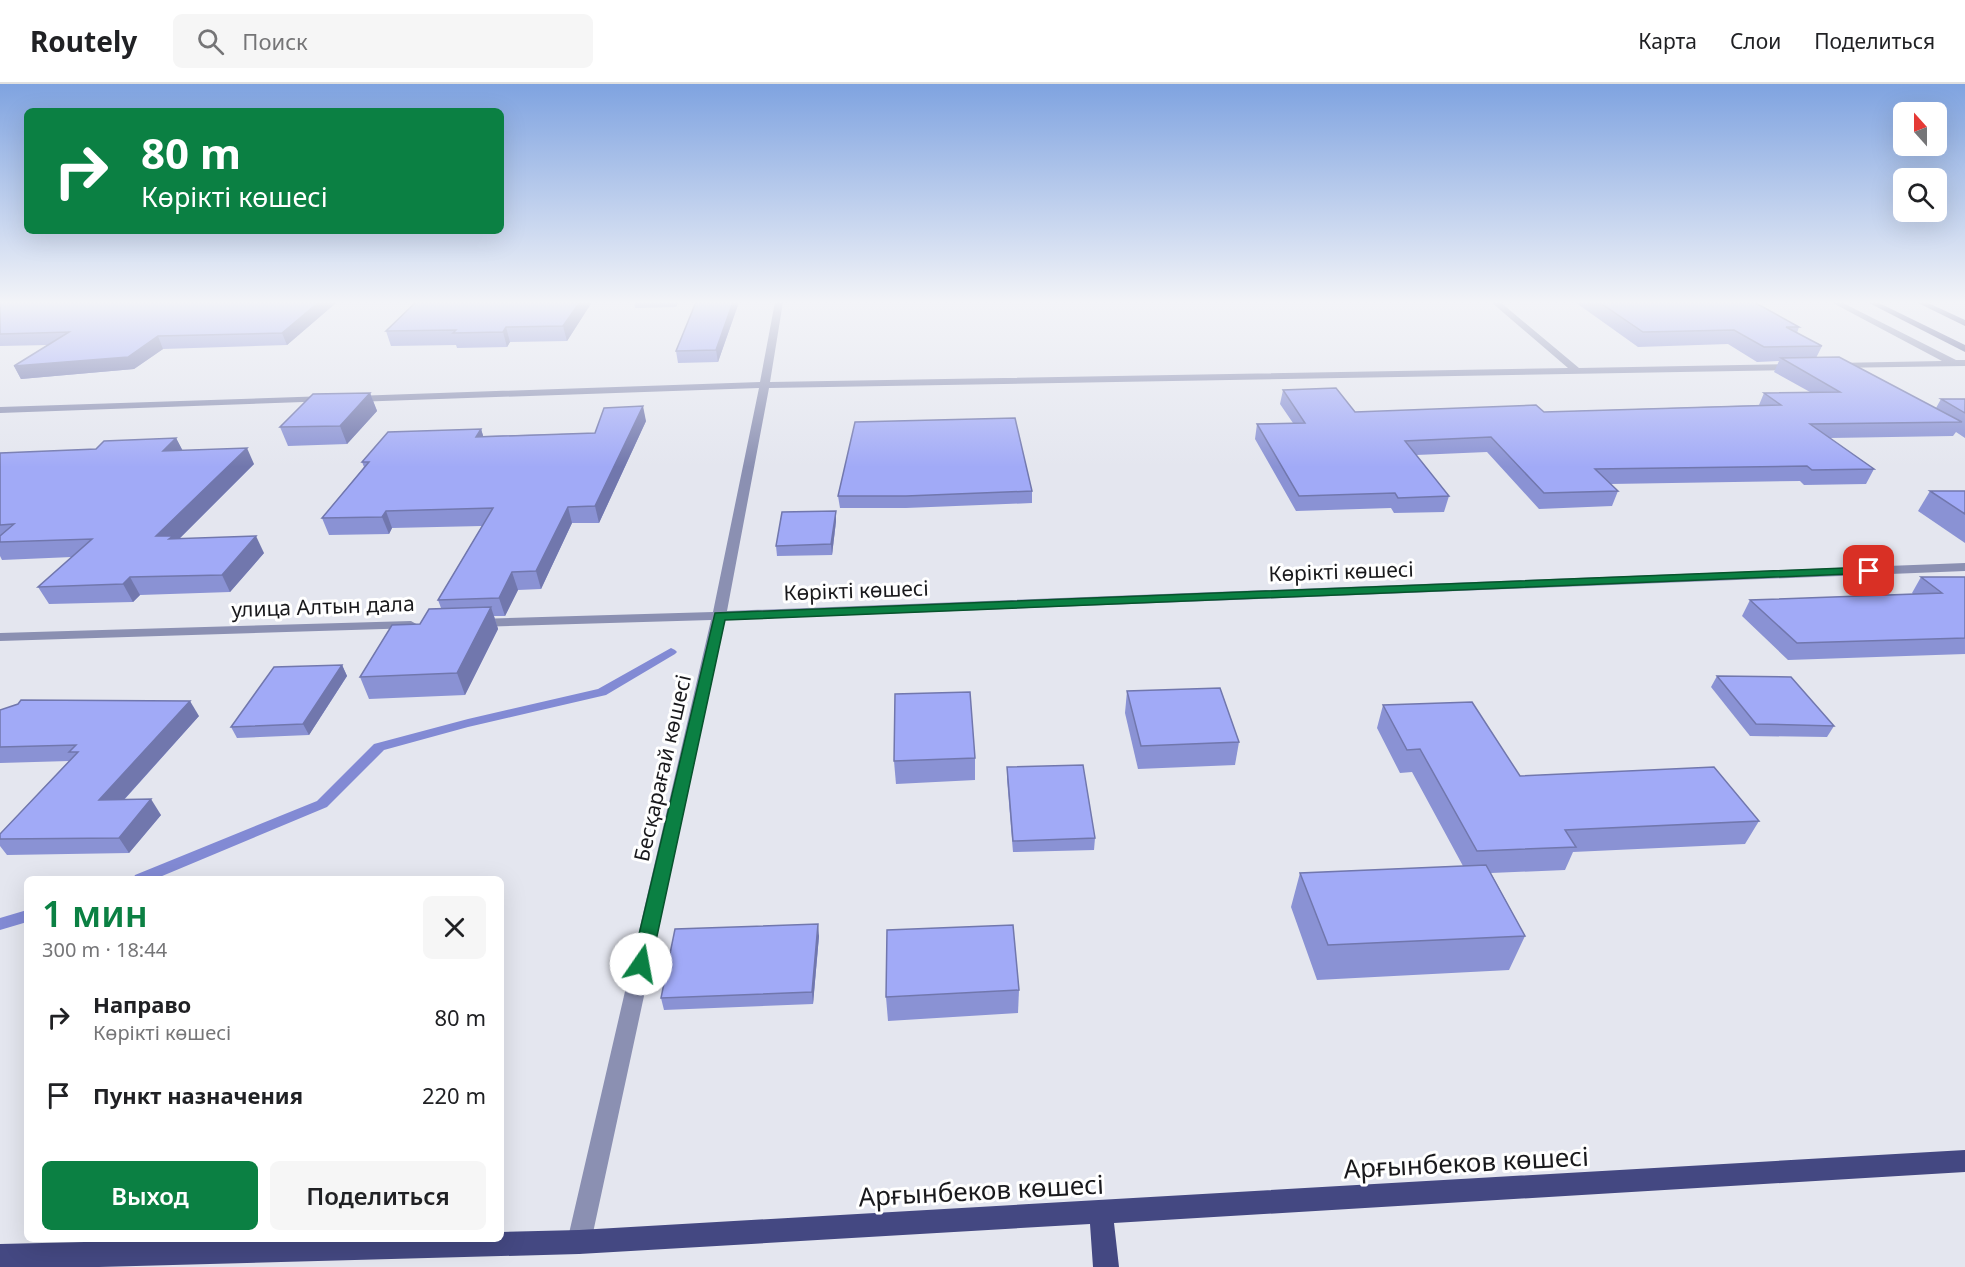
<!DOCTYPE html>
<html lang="ru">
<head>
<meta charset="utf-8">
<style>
	body { margin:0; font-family:"Noto Sans",sans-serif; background:#f6f6f6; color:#202124; height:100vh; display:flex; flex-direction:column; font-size:22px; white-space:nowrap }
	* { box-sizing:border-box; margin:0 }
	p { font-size:20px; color:#757577 }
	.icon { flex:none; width:33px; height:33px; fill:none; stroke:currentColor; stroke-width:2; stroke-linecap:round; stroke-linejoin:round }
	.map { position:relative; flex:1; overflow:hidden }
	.panel { position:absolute; left:24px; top:792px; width:480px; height:366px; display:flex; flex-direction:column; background:#fff; border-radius:9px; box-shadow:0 6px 24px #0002 }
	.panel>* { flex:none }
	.hud { position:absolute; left:24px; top:24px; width:480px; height:126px; border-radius:9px; box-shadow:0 6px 24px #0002; background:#0b8043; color:#fff; overflow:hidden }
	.needle { width:39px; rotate:339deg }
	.fabs { position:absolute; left:1893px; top:18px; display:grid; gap:12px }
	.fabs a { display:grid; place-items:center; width:54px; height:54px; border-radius:9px; background:#fff; box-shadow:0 6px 24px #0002; font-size:30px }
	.pin { position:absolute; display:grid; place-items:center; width:51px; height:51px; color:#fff; margin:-26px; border-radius:12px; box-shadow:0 3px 9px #0006 }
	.me { position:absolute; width:66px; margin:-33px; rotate:12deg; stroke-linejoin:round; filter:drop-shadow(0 0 4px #0008) }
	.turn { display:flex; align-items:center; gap:21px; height:126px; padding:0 18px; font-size:27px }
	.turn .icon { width:78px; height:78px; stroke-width:2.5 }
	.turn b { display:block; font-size:42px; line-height:51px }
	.round { display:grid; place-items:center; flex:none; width:63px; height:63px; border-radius:9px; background:#f6f6f6 }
	.summary { display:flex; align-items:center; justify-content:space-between; height:102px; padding:0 18px }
	h1 { font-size:36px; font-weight:600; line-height:45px; color:#0b8043 }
	.cta { display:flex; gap:12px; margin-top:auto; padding:12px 18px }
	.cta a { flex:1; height:69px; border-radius:9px; background:#0b8043; color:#fff; font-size:24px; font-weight:600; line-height:69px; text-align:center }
	.cta a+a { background:#f6f6f6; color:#202124 }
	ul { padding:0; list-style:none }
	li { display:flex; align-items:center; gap:18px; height:78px; padding:0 18px }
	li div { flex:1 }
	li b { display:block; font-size:22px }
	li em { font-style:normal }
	header { display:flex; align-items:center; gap:36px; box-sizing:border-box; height:84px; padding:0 30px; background:#fff; border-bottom:2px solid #e0e0e0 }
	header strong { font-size:28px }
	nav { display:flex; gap:33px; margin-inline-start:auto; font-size:21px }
	.search { width:420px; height:54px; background:#f6f6f6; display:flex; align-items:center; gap:15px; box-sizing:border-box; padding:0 21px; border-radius:9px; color:#757577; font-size:22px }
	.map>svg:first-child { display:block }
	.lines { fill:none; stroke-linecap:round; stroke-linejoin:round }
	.stream { fill:#828ad4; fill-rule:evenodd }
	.minor { fill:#8b90b2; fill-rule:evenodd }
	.secondary { fill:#616696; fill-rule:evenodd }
	.primary { fill:#444882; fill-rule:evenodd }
	.wall { fill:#8a92d4 }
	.shaded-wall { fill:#7177ad }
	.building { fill:#a1aaf7; stroke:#7177ad; stroke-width:1.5 }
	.route { fill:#0b8043; stroke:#07532c; stroke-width:1.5 }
	.labels { text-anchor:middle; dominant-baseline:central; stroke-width:6; stroke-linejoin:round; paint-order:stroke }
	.street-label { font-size:21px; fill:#19191c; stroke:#fff }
	.near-street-label { font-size:26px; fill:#19191c; stroke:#fff }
</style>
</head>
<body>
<header>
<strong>Routely</strong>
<div class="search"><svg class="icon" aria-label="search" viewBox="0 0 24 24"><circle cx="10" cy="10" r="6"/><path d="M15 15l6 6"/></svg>Поиск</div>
<nav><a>Карта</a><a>Слои</a><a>Поделиться</a></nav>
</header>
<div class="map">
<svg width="1965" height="1183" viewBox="0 0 1965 1183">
	<rect width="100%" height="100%" fill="#e4e6ef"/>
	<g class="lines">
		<g class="stream">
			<path d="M 671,564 L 675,566 L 677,568 L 675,570 L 606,611 L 468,643 L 384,666 L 327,723 L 155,795 L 133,795 L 135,791 L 317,717 L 374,660 L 468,635 L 598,605 Z"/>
			<path d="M 27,826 L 27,838 L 0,846 L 0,834 Z"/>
		</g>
		<g class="minor">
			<path d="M 775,218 L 783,218 L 770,298 L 1568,284 L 1491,218 L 1500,218 L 1579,284 L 1796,280 L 1801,283 L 1796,286 L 769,304 L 727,527 L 1965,479 L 1965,487 L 725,536 L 591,1158 L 588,1167 L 579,1170 L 570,1167 L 567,1158 L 711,536 L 477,543 L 470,539 L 477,535 L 713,528 L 759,304 L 354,318 L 349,315 L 354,312 L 760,298 Z"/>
			<path d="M 1831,218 L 1841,218 L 1956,276 L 1965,276 L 1965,282 L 1832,284 L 1832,280 L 1835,279 L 1942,277 Z"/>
			<path d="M 327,312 L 331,313 L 331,317 L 0,329 L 0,323 Z"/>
			<path d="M 411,537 L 418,541 L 416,544 L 0,557 L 0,549 Z"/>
		</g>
		<g class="secondary">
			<path d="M 1867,218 L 1877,218 L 1965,261 L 1965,268 Z"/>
			<path d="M 1916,218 L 1926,218 L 1965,236 L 1965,242 Z"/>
		</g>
		<path class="primary" d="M 1965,1066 L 1965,1088 L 1114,1139 L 1119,1183 L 1093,1183 L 1090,1140 L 579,1170 L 99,1183 L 0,1183 L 0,1160 L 211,1155 L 501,1155 L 501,1148 L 579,1146 Z"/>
	</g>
	<g class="wall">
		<path d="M 0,218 L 337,218 L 287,261 L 163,265 L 134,285 L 21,295 L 14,282 L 48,261 L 0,262 Z"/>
		<path d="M 416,218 L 592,218 L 567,257 L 510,258 L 507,263 L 457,264 L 456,261 L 391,262 L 386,247 Z"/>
		<path d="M 634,218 L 679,218 L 676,223 L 635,224 Z"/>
		<path d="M 739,218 L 718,278 L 678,279 L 676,267 Z"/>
		<path d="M 1575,218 L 1754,218 L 1799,243 L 1797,249 L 1822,262 L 1816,274 L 1936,324 L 1941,315 L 1965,315 L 1965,354 L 1956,348 L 1953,352 L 1830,354 L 1874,385 L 1866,400 L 1804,401 L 1800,397 L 1610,400 L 1618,407 L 1612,422 L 1539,425 L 1487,368 L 1416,371 L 1449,412 L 1444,428 L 1394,429 L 1391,424 L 1296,427 L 1255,355 L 1257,340 L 1293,339 L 1280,320 L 1283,306 L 1355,328 L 1544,328 L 1759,321 L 1764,309 L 1810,308 L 1774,288 L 1779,277 L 1757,278 L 1728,260 L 1638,263 Z"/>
		<path d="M 370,309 L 377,327 L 347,360 L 288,362 L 280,343 Z"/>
		<path d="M 646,337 L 599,439 L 572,439 L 541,505 L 518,506 L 505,532 L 494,532 L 498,545 L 465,611 L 369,615 L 360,593 L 420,540 L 441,524 L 438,516 L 482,442 L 392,444 L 389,450 L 329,451 L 322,434 L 364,383 L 362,378 L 481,345 L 483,352 L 595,349 Z"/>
		<path d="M 176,354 L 182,366 L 254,380 L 179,455 L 264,469 L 230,508 L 140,511 L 133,518 L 49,520 L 38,503 L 72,473 L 2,476 L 0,472 L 0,369 L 96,365 Z"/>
		<path d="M 1032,407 L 1032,419 L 906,424 L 840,424 L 838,412 Z"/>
		<path d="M 1930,407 L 1965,407 L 1965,459 L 1918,427 Z"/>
		<path d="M 836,437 L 832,471 L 777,472 L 776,462 Z"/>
		<path d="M 1921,493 L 1965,493 L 1965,570 L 1788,576 L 1742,532 L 1750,516 L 1913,510 L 1912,509 Z"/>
		<path d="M 342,581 L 347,592 L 309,651 L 237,654 L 231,643 Z"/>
		<path d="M 1717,592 L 1834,642 L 1827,653 L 1750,652 L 1711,603 Z"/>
		<path d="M 1127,607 L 1239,658 L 1235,681 L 1138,685 L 1125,629 Z"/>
		<path d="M 1383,621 L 1520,692 L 1759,737 L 1745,760 L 1573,768 L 1565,786 L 1491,789 L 1525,852 L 1509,886 L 1317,896 L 1291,823 L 1300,789 L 1463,782 L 1412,688 L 1400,689 L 1377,644 Z"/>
		<path d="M 0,626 L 199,632 L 124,716 L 161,731 L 129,769 L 7,771 L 0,762 L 0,750 L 69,677 L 0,679 Z"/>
		<path d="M 975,674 L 975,696 L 896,700 L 894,677 Z"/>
		<path d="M 1007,683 L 1095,754 L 1094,766 L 1013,768 L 1007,695 Z"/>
		<path d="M 819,852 L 813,920 L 664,926 L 661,914 Z"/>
		<path d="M 1019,906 L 1018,929 L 888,937 L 886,913 Z"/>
	</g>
	<g class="shaded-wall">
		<path d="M 319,218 L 337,218 L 287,261 L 282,249 Z"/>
		<path d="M 580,218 L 592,218 L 567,257 L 563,242 Z"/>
		<path d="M 733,218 L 739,218 L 718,278 L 716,266 Z"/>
		<path d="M 506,243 L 510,258 L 507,263 L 503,248 Z"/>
		<path d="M 158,252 L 163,265 L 134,285 L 21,295 L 14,282 Z"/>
		<path d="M 370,309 L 377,327 L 347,360 L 340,342 Z"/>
		<path d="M 643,322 L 646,337 L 599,439 L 595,422 Z"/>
		<path d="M 481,345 L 486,361 L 476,353 Z"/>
		<path d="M 176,354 L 184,369 L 163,367 Z"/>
		<path d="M 247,364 L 254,380 L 176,458 L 156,452 Z"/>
		<path d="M 568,423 L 572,439 L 541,505 L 536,487 Z"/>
		<path d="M 386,427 L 392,444 L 389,450 L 382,433 Z"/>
		<path d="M 836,427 L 836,437 L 832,471 L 831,460 Z"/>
		<path d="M 256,452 L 264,469 L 230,508 L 222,491 Z"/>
		<path d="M 512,488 L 518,506 L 505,532 L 499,514 Z"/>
		<path d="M 130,493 L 140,511 L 133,518 L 123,500 Z"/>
		<path d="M 491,523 L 498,545 L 465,611 L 457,589 Z"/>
		<path d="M 342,581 L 347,592 L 309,651 L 303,640 Z"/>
		<path d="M 190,617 L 199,632 L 110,731 L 99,716 Z"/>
		<path d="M 151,715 L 161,731 L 129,769 L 119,754 Z"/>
		<path d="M 818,840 L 819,852 L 813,920 L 812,908 Z"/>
	</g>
	<g class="building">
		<path d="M 0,218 L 319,218 L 282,249 L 158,252 L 128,273 L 14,282 L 69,248 L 0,250 Z"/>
		<path d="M 416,218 L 580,218 L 563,242 L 506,243 L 503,248 L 453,249 L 456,246 L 386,247 Z"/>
		<path d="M 696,218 L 733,218 L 716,266 L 676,267 Z"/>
		<path d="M 1599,218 L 1754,218 L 1799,243 L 1786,243 L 1822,262 L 1764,263 L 1734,246 L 1643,248 Z"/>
		<path d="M 1839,273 L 1962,338 L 1810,340 L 1874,385 L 1812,386 L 1807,382 L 1595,385 L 1618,407 L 1544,409 L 1491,353 L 1405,357 L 1449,412 L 1398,414 L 1395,409 L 1299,412 L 1257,340 L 1305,339 L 1283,306 L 1336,304 L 1355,328 L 1536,321 L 1544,328 L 1781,321 L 1764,309 L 1840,308 L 1781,274 Z"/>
		<path d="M 370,309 L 340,342 L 280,343 L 313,310 Z"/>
		<path d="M 1941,315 L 1965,315 L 1965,329 Z"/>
		<path d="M 643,322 L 595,422 L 568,423 L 536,487 L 512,488 L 499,514 L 438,516 L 493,424 L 386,427 L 382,433 L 322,434 L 369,378 L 362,378 L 388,348 L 481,345 L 476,353 L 595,349 L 604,324 Z"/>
		<path d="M 1015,334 L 1032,407 L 906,412 L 838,412 L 855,338 Z"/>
		<path d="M 176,354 L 163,367 L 247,364 L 156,452 L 173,452 L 169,455 L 256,452 L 222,491 L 130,493 L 123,500 L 38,503 L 92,455 L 0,458 L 0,452 L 14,440 L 0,441 L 0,369 L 96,365 L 104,357 Z"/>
		<path d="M 1930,407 L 1965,407 L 1965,430 Z"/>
		<path d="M 836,427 L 831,460 L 776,462 L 782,428 Z"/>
		<path d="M 1921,493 L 1965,493 L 1965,554 L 1797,559 L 1750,516 L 1942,509 Z"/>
		<path d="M 491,523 L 457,589 L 360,593 L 392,541 L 420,540 L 429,525 Z"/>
		<path d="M 342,581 L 303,640 L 231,643 L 274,583 Z"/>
		<path d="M 1717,592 L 1791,593 L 1834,642 L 1756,640 Z"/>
		<path d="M 1220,604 L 1239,658 L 1141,662 L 1127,607 Z"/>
		<path d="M 970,608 L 975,674 L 894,677 L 895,610 Z"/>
		<path d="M 21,616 L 190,617 L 99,716 L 151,715 L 119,754 L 0,755 L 0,750 L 78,668 L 69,668 L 76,661 L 0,663 L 0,626 L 18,620 Z"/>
		<path d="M 1472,618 L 1520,692 L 1714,683 L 1759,737 L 1565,746 L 1576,763 L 1477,767 L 1420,665 L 1407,666 L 1383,621 Z"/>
		<path d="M 1083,681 L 1095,754 L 1013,757 L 1007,683 Z"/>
		<path d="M 1486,781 L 1525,852 L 1328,861 L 1300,789 Z"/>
		<path d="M 818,840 L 812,908 L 661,914 L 675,845 Z"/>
		<path d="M 1013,841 L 1019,906 L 886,913 L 887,846 Z"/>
	</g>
	<linearGradient id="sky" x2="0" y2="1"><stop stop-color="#7fa3e0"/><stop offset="0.57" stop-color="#f3f4f8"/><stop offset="1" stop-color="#f3f4f8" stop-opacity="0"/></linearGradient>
	<rect width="1965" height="383" fill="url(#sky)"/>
	<path class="route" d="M 1869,483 L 1875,487 L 1873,489 L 725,536 L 651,880 L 648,885 L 641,887 L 635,885 L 632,880 L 715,529 Z"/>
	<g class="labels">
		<g class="street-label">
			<text transform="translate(1341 487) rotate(-2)">Көрікті көшесі</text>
			<text transform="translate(856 506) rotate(-2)">Көрікті көшесі</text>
			<text transform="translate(323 522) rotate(-2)">улица Алтын дала</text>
			<text transform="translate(662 684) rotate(-77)">Бесқарағай көшесі</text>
		</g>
		<g class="near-street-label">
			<text transform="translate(1466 1078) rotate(-3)">Арғынбеков көшесі</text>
			<text transform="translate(981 1106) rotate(-3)">Арғынбеков көшесі</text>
		</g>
	</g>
</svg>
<div class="fabs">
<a><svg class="needle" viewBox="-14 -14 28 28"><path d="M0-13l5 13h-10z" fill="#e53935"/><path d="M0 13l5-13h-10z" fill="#757577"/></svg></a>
<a><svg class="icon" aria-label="search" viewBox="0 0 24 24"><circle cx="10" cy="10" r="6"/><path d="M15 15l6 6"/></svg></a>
</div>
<div class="pin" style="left:1869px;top:487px;background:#d93025"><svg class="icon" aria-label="arrive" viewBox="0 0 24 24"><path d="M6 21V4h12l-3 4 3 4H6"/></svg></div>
<svg class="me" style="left:641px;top:880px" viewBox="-20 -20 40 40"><circle r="19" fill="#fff"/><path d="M0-13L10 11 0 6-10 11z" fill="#0b8043"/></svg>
<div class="hud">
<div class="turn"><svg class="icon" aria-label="right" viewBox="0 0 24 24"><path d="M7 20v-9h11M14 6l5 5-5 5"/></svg><div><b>80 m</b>Көрікті көшесі</div></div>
</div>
<section class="panel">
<div class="summary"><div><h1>1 мин</h1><p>300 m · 18:44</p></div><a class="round"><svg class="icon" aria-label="close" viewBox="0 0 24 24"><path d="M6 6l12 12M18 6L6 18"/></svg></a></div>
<ul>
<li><svg class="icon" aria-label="right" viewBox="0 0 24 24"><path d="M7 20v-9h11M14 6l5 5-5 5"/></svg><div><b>Направо</b><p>Көрікті көшесі</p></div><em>80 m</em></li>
<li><svg class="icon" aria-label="arrive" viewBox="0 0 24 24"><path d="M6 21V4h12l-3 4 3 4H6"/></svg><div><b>Пункт назначения</b></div><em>220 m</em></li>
</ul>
<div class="cta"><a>Выход</a><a>Поделиться</a></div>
</section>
</div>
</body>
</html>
